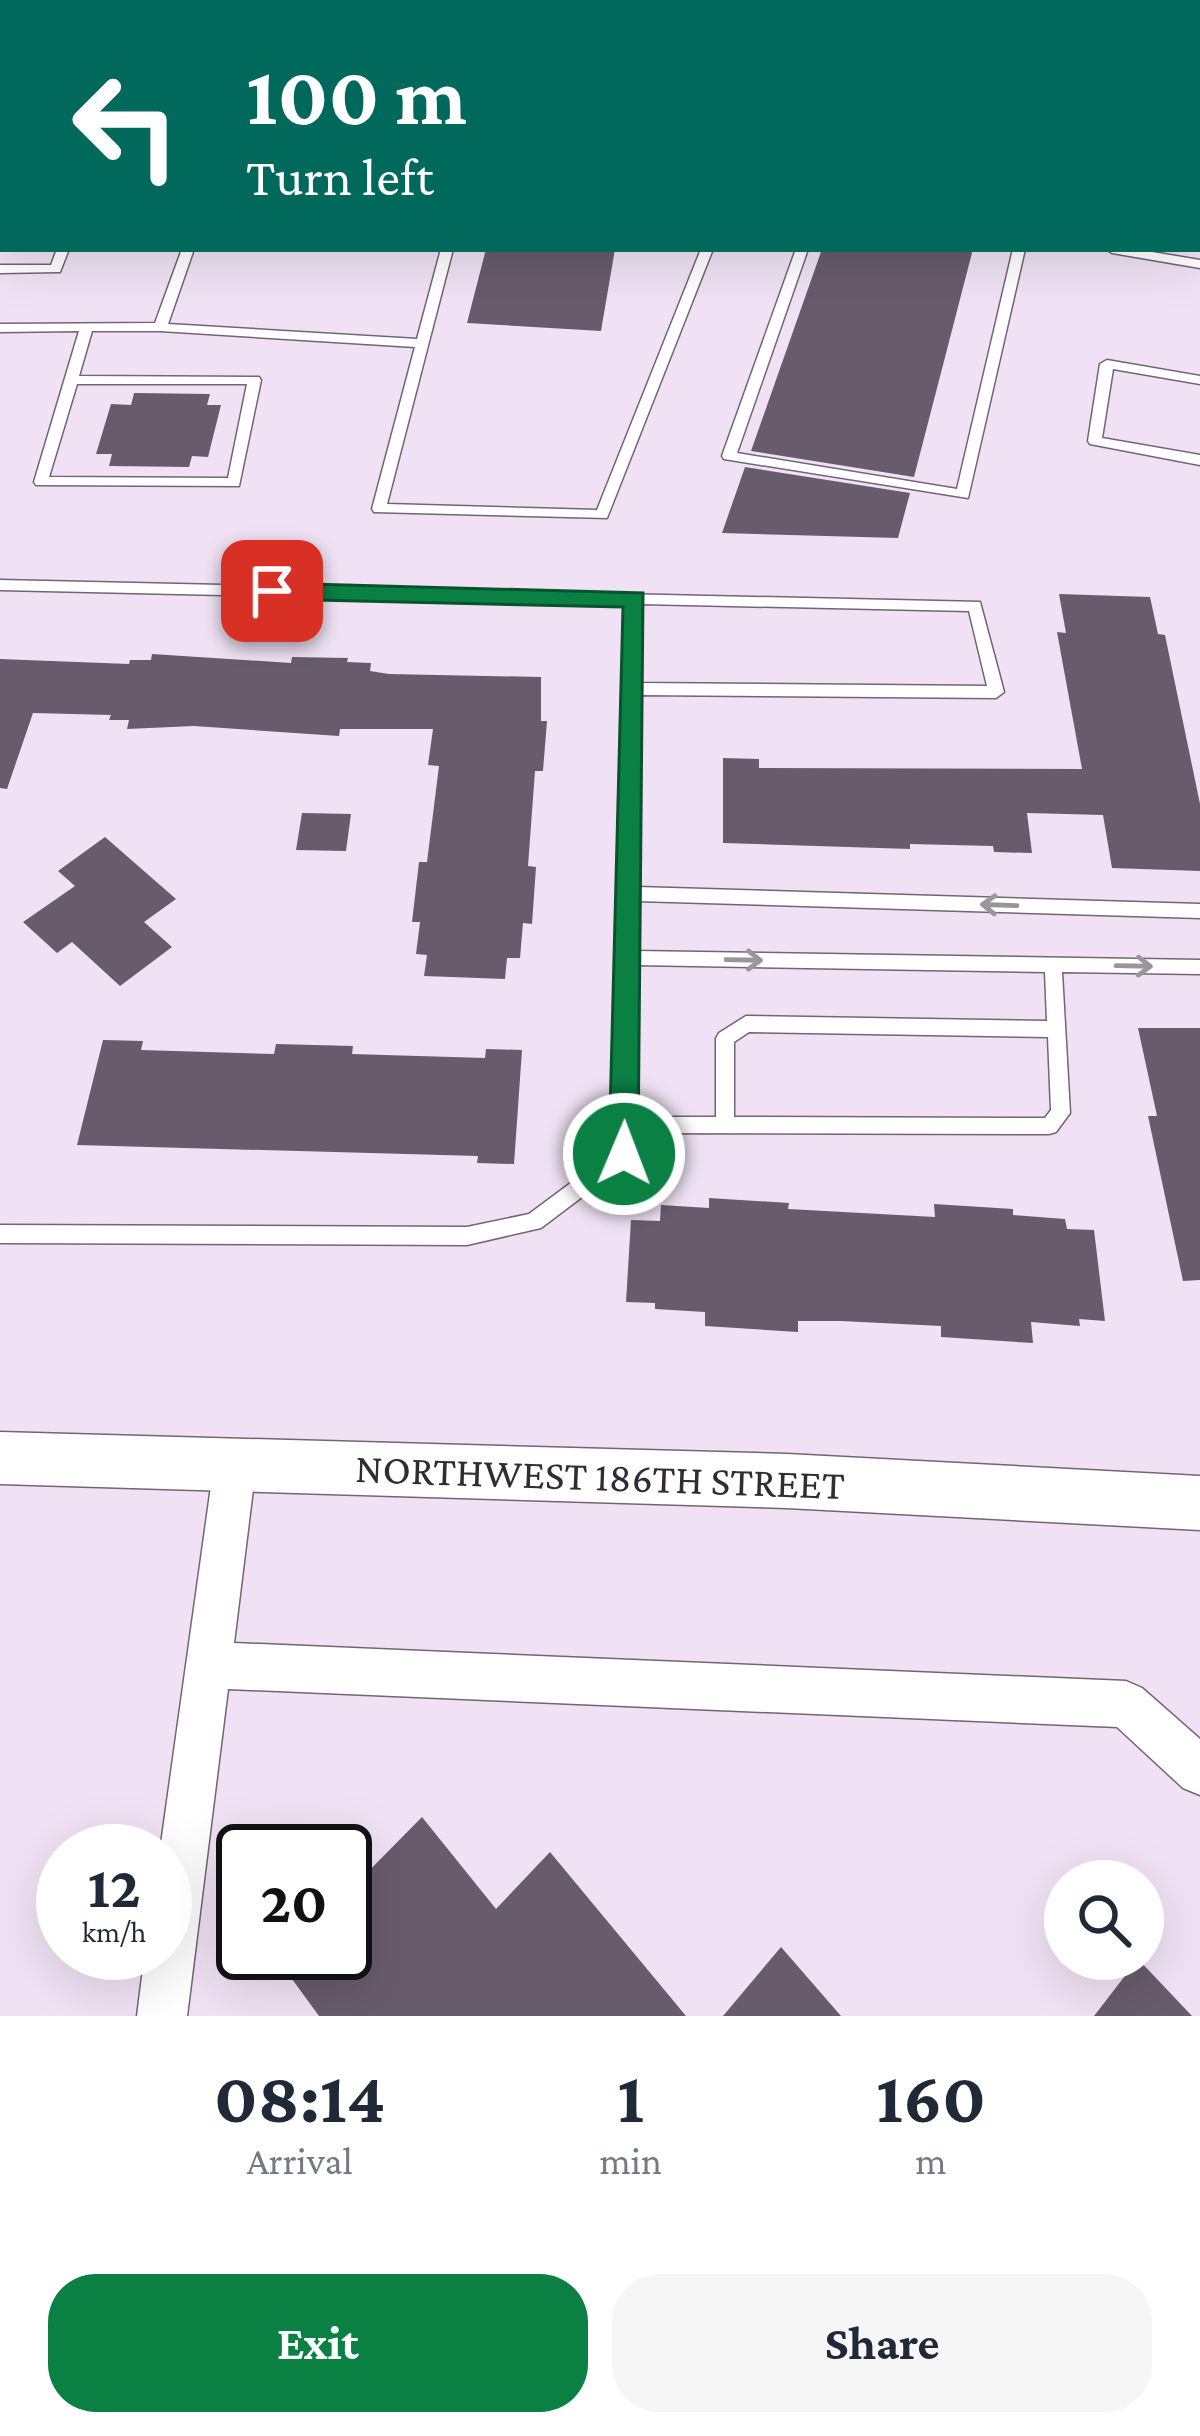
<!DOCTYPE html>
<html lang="en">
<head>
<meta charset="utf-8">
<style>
	body { margin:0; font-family:"Crimson Pro",serif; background:#f6f6f7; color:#1f2937; height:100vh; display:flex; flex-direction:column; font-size:45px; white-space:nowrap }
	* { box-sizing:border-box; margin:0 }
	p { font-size:39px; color:#747a83 }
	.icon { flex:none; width:66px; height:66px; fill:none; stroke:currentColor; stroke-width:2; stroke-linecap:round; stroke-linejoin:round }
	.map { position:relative; height:2016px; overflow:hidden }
	.drawer { display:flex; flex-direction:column; background:#fff; flex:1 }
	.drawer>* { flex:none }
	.hud { position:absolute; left:0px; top:0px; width:1200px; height:252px; box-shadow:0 12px 48px #0002; background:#00695c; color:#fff; overflow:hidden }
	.buttons { position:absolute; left:1044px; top:1860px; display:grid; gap:24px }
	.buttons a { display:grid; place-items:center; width:120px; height:120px; border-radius:50%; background:#fff; box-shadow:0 12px 48px #0002; font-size:60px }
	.speed { position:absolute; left:36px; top:1824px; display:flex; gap:24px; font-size:60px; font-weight:700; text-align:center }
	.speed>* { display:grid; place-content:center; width:156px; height:156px; border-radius:50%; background:#fff; box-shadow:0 12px 48px #0002; line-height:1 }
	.speed small { font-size:30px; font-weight:400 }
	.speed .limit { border:6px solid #111; border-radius:18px; background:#fff; color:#111 }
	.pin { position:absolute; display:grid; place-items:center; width:102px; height:102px; color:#fff; margin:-51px; border-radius:24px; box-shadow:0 6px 18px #0006 }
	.me { position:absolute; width:132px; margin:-66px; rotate:1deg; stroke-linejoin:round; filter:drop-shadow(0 0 9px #0008) }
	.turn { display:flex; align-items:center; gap:42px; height:252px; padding:0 48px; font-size:54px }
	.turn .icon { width:156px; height:156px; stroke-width:2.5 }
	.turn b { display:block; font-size:84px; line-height:102px }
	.eta { display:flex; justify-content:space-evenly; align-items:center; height:204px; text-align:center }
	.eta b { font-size:72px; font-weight:700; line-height:84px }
	.primary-button { display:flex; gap:24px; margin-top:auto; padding:24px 48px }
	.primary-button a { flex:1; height:138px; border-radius:48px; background:#0b8043; color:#fff; font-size:48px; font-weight:700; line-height:138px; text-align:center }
	.primary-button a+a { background:#f6f6f7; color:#1f2937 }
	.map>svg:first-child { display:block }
	.building { fill:#685c6c }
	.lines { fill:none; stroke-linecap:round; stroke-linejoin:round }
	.service-casing { stroke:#726576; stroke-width:3 }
	.minor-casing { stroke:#726576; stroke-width:3 }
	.tertiary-casing { stroke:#726576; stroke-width:3 }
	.primary-casing { stroke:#a989b3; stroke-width:3 }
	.service { fill:#fff; fill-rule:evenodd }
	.minor { fill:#fff; fill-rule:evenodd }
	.tertiary { fill:#fff; fill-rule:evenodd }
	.primary { fill:#f2d6fb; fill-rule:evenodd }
	.oneway { stroke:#989699 }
	.route { fill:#0b8043; stroke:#07532c; stroke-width:3 }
	.labels { text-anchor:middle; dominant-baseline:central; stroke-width:12; stroke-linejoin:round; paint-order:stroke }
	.street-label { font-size:42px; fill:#312c33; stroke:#fff }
</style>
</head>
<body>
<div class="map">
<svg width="1200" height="2016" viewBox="0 0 1200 2016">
	<rect width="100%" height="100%" fill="#f0e2f4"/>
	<g class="building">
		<path d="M 486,249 L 615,249 L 601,331 L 467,323 Z"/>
		<path d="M 822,249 L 973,249 L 914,477 L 751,451 Z"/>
		<path d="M 134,393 L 210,394 L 207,405 L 221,405 L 208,457 L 192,456 L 189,467 L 109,466 L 112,454 L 96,454 L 111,404 L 131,405 Z"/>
		<path d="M 745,467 L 910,493 L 898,538 L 722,533 Z"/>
		<path d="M 1059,594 L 1150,597 L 1158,634 L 1165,635 L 1200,804 L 1200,871 L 1112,868 L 1103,815 L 1027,813 L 1032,853 L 994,852 L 993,846 L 910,844 L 910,849 L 723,843 L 723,758 L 759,759 L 759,768 L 1082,769 L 1057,632 L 1066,633 Z"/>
		<path d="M 152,654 L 291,663 L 292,657 L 348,658 L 347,662 L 371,663 L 370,671 L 389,674 L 541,677 L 541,721 L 547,721 L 543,771 L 535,771 L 528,866 L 536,867 L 532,924 L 523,923 L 520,958 L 507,958 L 505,979 L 424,976 L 427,955 L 416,954 L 420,922 L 412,922 L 419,862 L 427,862 L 439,766 L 428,765 L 433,729 L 340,729 L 339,736 L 194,726 L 127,729 L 129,720 L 109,720 L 111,715 L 33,713 L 7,789 L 0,788 L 0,659 L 129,664 L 130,660 L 151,660 Z"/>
		<path d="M 302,813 L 351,814 L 346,851 L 296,850 Z"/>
		<path d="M 105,837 L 176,899 L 144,922 L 172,947 L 120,986 L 72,942 L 57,953 L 23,922 L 75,886 L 58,871 Z"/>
		<path d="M 1138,1028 L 1200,1028 L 1200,1280 L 1183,1281 L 1148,1116 L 1157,1116 Z"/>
		<path d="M 103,1040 L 143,1041 L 141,1050 L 274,1054 L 276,1044 L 353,1046 L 352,1054 L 485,1058 L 486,1049 L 522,1050 L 514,1164 L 477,1163 L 478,1156 L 77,1145 Z"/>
		<path d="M 709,1198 L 789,1203 L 788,1209 L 935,1217 L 934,1204 L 1013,1209 L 1013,1215 L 1065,1219 L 1067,1229 L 1094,1230 L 1105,1321 L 1079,1319 L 1080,1326 L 1031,1322 L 1033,1343 L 941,1337 L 941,1326 L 841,1321 L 798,1321 L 798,1332 L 705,1326 L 705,1312 L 655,1309 L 655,1303 L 626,1302 L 631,1220 L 660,1221 L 661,1205 L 709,1208 Z"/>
		<path d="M 422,1817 L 496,1909 L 550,1852 L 686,2016 L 319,2016 L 273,1953 L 345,1953 L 345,1895 Z"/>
		<path d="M 781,1947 L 841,2016 L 723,2016 Z"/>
		<path d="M 1138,1959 L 1192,2016 L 1094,2016 Z"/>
	</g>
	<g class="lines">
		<g class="service-casing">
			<g id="service">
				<path d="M 1031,0 L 1041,0 L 1040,3 L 1030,3 Z"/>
				<path d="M 1192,0 L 1200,0 L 1200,5 Z"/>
				<path d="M 1200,15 L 1200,31 L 1197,30 L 1197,16 Z"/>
				<rect x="0" y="80" width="3" height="6"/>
				<rect x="0" y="124" width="3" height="6"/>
				<rect x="1197" y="204" width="3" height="8"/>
				<path d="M 57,249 L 69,249 L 60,272 L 0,273 L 0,265 L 51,265 Z"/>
				<path d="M 182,249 L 194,249 L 168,324 L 417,339 L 441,249 L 453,249 L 387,504 L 597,510 L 701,249 L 713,249 L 607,518 L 374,512 L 372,509 L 415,347 L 160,331 L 92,331 L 79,376 L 259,377 L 261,380 L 239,486 L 36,485 L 34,482 L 79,331 L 0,332 L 0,324 L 155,323 ZM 77,384 L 247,384 L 228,478 L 49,477 Z"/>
				<path d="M 796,249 L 808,249 L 737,453 L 957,489 L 1013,249 L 1025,249 L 968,498 L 724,459 L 722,456 Z"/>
				<path d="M 1106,249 L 1134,249 L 1200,260 L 1200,268 L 1112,253 Z"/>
				<path d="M 1107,360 L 1200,376 L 1200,384 L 1113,369 L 1102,438 L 1200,455 L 1200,465 L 1090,444 L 1088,441 L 1100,364 Z"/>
				<path d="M 0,580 L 980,602 L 1004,692 L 996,698 L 640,695 L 637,887 L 1200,904 L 1200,918 L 637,901 L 636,951 L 1200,960 L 1200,974 L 1062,972 L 1070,1113 L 1056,1132 L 1049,1134 L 634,1133 L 631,1160 L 541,1228 L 467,1245 L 0,1243 L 0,1225 L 467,1227 L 529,1214 L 615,1150 L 626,604 L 0,590 ZM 641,604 L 969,611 L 987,686 L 640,683 ZM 636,965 L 1045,972 L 1047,1021 L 746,1016 L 719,1033 L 716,1038 L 716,1117 L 634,1117 ZM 749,1032 L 1048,1037 L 1051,1110 L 1045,1118 L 734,1117 L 734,1042 Z"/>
			</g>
		</g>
		<g class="minor-casing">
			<path id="minor" d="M 235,1444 L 250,1450 L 256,1465 L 234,1643 L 1126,1681 L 1142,1688 L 1200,1739 L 1200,1795 L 1183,1788 L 1117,1727 L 228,1689 L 187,2016 L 137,2016 L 145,1953 L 165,1953 L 165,1851 L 160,1851 L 214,1465 L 220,1450 Z"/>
		</g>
		<g class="tertiary-casing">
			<path id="tertiary" d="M 0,1432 L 787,1454 L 1200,1476 L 1200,1530 L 787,1508 L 0,1484 Z"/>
		</g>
		<g class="primary-casing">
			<g id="primary">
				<path d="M 564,0 L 632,0 L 634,3 L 566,3 Z"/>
				<rect x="0" y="11" width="3" height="22"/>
				<rect x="1197" y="62" width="3" height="22"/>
			</g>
		</g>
		<use href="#service" class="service"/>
		<use href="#minor" class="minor"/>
		<use href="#tertiary" class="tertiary"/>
		<use href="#primary" class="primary"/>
	</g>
	<defs><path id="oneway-shaft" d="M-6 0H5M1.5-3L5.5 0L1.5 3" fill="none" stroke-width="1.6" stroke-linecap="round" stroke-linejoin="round" transform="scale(3)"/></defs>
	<g class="oneway">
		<use href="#oneway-shaft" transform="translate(999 905) rotate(-178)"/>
		<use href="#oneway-shaft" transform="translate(744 960) rotate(1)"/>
		<use href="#oneway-shaft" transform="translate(1134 966) rotate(1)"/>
	</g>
	<path class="route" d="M 272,583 L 643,593 L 638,1154 L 634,1163 L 624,1167 L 613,1163 L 609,1154 L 623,607 L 272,599 L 260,591 Z"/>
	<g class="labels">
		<g class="street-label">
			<text transform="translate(600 1476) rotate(2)">NORTHWEST 186TH STREET</text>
		</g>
	</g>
</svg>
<div class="buttons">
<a><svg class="icon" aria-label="search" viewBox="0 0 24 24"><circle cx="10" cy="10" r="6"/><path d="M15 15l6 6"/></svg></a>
</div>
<div class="speed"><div>12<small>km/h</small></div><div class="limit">20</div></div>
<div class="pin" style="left:272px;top:591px;background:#d93025"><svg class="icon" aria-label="arrive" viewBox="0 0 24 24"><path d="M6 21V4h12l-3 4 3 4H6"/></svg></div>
<svg class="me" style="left:624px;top:1154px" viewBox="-20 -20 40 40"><circle r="17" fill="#0b8043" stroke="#fff" stroke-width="3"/><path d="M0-11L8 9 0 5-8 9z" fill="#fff"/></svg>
<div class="hud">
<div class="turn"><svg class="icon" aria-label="left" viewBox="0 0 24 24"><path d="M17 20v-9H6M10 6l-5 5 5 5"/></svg><div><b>100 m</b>Turn left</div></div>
</div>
</div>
<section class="drawer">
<div class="eta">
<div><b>08:14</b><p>Arrival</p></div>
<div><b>1</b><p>min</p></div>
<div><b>160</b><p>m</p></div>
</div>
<div class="primary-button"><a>Exit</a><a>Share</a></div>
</section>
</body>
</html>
